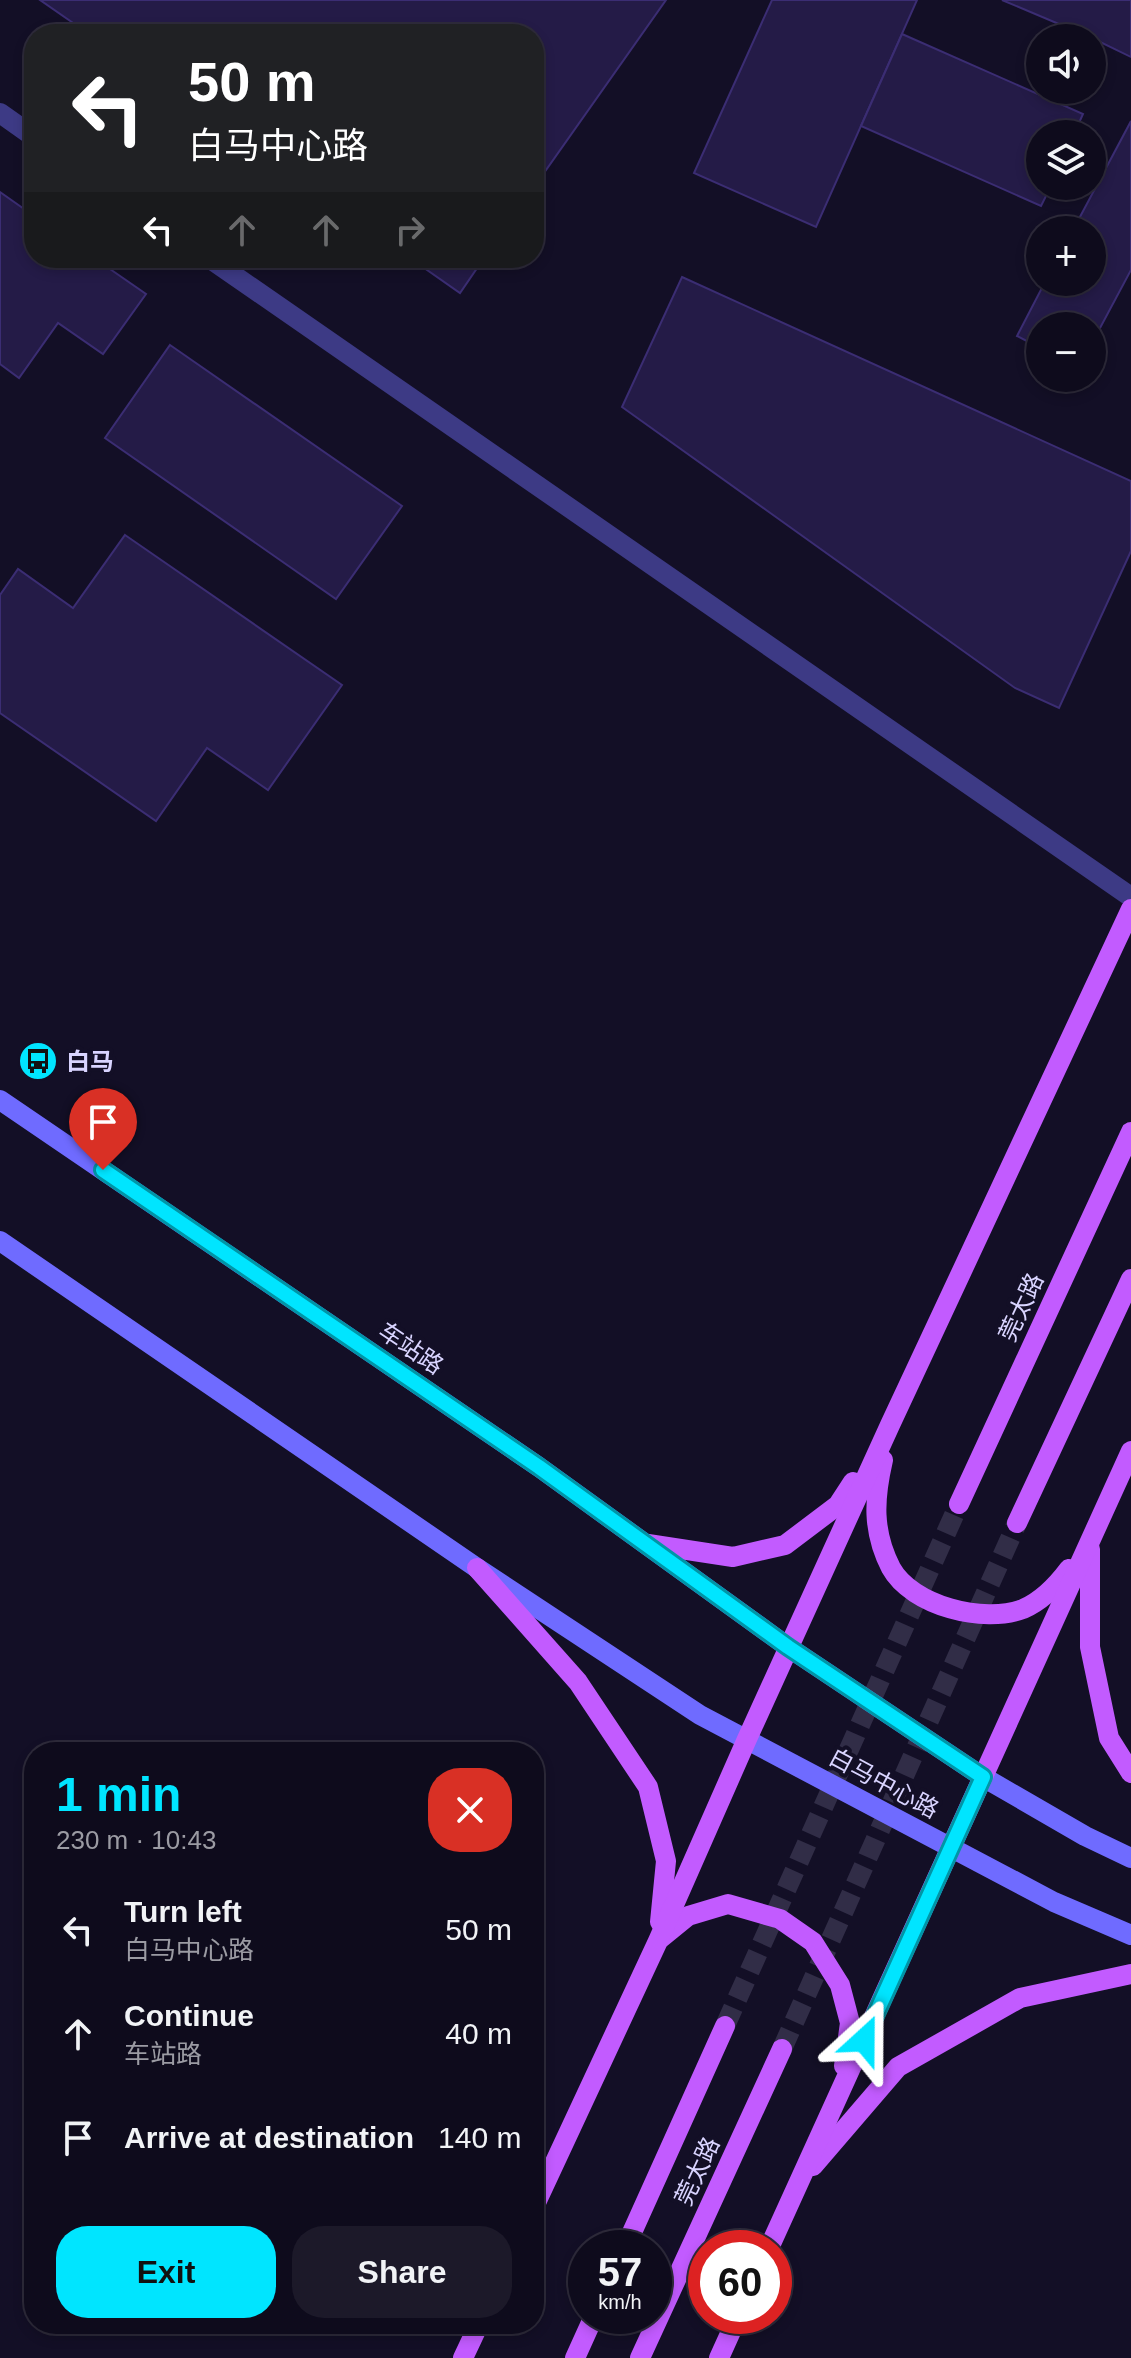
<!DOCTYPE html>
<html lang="en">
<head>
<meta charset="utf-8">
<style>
	body { margin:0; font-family:Helvetica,"Noto Sans SC",sans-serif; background:#1c1929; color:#f1f3f6; height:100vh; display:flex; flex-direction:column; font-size:30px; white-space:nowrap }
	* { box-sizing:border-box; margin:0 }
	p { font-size:26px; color:#9b9ba3 }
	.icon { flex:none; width:44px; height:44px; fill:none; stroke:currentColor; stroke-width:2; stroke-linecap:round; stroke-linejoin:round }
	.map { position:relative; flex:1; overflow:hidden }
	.details { position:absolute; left:24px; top:1742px; width:520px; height:592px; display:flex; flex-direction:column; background:#0e0b1c; border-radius:32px; box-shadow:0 4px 12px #0003,0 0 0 2px #2e2b3b }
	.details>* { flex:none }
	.hud { position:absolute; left:24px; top:24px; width:520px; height:244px; border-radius:32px; box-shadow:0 4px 12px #0003,0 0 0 2px #2e2b3b; background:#202124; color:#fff; overflow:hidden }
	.fabs { position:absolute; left:1026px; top:24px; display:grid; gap:16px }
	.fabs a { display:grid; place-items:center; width:80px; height:80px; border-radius:50%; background:#0e0b1c; box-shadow:0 4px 12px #0003,0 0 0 2px #2e2b3b; font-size:40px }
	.speed { position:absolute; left:568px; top:2230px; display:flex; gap:16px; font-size:40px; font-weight:700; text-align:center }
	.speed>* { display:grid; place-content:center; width:104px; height:104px; border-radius:50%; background:#0e0b1c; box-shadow:0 4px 12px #0003,0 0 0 2px #2e2b3b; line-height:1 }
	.speed small { font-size:20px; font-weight:400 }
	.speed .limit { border:12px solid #d22; background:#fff; color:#111 }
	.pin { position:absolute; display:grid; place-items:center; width:68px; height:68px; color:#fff; margin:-82px -34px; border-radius:50% 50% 50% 0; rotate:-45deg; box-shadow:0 0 8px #0007 }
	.pin .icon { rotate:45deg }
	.me { position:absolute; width:88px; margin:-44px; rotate:24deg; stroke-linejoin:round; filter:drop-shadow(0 0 6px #0008) }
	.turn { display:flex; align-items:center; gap:28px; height:168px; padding:0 32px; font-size:36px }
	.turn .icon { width:104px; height:104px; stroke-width:2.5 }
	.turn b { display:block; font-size:56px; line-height:68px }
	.lanes { display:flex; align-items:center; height:76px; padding:0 32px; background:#0003; justify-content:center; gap:40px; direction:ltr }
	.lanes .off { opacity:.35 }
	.round { display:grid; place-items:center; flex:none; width:84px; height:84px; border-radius:32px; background:#1c1929 }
	.head { display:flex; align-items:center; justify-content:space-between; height:136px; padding:0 32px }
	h1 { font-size:48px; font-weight:600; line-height:60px; color:#00e5ff }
	.button { display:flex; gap:16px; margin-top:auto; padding:16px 32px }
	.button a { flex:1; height:92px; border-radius:32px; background:#00e5ff; color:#111; font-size:32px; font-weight:600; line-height:92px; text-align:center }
	.button a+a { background:#1c1929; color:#f1f3f6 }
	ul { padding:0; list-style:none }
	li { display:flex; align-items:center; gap:24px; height:104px; padding:0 32px }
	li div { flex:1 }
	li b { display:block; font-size:30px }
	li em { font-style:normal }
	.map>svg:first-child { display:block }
	.building { fill:#241b47; stroke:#3b2d73; stroke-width:2 }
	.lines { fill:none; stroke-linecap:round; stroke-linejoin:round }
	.primary-tunnel { stroke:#312d47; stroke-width:20; stroke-dasharray:20 10; stroke-linecap:butt }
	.lane { stroke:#3d3a85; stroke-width:20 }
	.secondary { stroke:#6f6bff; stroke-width:20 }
	.primary { stroke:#c25bff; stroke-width:20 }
	.route-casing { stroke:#0095a6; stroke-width:20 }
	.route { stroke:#00e5ff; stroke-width:14 }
	.labels { text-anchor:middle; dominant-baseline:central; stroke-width:8; stroke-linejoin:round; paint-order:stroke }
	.poi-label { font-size:24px; font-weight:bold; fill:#d9d4ff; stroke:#130f26; text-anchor:start }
	.street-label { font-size:24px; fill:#d9d4ff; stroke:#130f26 }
</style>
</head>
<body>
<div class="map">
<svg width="1131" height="2358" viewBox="0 0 1131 2358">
	<rect width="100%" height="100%" fill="#130f26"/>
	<g class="building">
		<path d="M 40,0 L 666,0 L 534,187 L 534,34 L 89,34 Z"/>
		<path d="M 772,0 L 917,0 L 816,227 L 694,173 Z"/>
		<path d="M 1002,0 L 1131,0 L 1131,57 L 1092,38 Z"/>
		<path d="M 902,34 L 1083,114 L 1074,134 L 1040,134 L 1040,186 L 1051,186 L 1041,206 L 861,126 Z"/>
		<path d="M 1131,121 L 1131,270 L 1092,343 L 1092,326 L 1040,326 L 1040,348 L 1017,336 L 1045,282 L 1092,282 L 1092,230 L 1073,230 Z"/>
		<path d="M 0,192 L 34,216 L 34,258 L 94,258 L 146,294 L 103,354 L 58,323 L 19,378 L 0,364 Z"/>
		<path d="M 410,258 L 484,258 L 460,293 Z"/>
		<path d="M 682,277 L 1131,481 L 1131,551 L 1059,708 L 1015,688 L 622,407 Z"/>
		<path d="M 170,345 L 402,506 L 336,599 L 105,438 Z"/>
		<path d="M 125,535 L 342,685 L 268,790 L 207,748 L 156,821 L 0,713 L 0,595 L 18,569 L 73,608 Z"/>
	</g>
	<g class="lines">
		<g class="primary-tunnel">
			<path d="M 725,2026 L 959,1504"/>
			<path d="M 782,2049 L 1017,1523"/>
		</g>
		<g class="lane">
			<path d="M 0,113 L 34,137"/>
			<path d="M 209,258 L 1131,897"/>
		</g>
		<g class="secondary">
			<path d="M 0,1100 L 539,1467 L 788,1647 L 983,1777 L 1085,1836 L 1131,1858"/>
			<path d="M 0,1241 L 477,1568 L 700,1715 L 1054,1902 L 1131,1935"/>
		</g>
		<g class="primary">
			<path d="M 883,1460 C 874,1499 872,1531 891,1568 C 912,1606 984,1624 1023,1609 C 1042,1601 1057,1585 1069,1569"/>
			<path d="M 959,1504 L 1131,1132"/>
			<path d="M 1017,1523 L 1131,1279"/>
			<path d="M 648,1544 L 733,1557 L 785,1545 L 838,1505 L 853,1482"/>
			<path d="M 1090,1549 L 1090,1647 L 1109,1738 L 1131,1773"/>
			<path d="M 477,1568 L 578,1682 L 648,1787 L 666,1861 L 660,1922"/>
			<path d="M 661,1938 L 688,1916 L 728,1904 L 780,1919 L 813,1942 L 840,1985 L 850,2023 L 844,2066"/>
			<path d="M 813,2166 L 898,2067 L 1020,1998 L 1131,1974"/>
			<path d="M 534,2207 L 658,1941 L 747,1739 L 890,1425 L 1131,909"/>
			<path d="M 625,2248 L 725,2026"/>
			<path d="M 769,2248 L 1131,1451"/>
			<path d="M 463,2358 L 479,2324"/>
			<path d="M 575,2358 L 594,2316"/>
			<path d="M 640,2358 L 782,2049"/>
			<path d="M 719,2358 L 738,2316"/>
		</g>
	</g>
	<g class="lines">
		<g class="route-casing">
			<path id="route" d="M 103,1170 L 539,1467 L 788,1647 L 983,1777 L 864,2040"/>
		</g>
		<use href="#route" class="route"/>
	</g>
	<defs>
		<g id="bus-disc" transform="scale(2)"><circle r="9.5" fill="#00e5ff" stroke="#130f26"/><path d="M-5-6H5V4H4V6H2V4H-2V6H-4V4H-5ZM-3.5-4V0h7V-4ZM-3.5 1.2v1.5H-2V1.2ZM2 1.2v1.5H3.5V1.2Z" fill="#111"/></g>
	</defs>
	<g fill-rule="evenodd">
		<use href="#bus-disc" x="38" y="1061"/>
	</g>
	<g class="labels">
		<g class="poi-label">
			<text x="66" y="1061">白马</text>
		</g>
		<g class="street-label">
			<text transform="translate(1021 1307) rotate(-65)">莞太路</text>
			<text transform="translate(411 1348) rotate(34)">车站路</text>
			<text transform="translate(884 1783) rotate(28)">白马中心路</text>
			<text transform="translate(697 2171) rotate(-65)">莞太路</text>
		</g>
	</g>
</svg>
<div class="fabs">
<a><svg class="icon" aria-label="sound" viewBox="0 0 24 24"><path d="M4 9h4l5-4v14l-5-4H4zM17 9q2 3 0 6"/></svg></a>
<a><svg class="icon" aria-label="layers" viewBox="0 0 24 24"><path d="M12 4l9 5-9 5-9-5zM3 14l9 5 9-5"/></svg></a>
<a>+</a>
<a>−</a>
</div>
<div class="speed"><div>57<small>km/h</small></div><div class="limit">60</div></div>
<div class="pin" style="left:103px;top:1170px;background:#d93025"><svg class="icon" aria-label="arrive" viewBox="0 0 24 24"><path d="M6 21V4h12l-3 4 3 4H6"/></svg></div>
<svg class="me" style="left:864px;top:2040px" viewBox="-20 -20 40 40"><path d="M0-17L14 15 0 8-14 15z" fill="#00e5ff" stroke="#fff" stroke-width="4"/></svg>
<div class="hud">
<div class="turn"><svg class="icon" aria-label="left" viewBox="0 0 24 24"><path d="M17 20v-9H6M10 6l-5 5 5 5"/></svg><div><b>50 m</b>白马中心路</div></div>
<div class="lanes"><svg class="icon" aria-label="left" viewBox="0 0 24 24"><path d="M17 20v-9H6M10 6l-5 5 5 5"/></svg><svg class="icon off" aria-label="ahead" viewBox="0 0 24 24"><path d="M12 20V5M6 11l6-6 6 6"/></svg><svg class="icon off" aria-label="ahead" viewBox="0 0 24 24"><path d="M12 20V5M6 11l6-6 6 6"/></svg><svg class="icon off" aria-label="right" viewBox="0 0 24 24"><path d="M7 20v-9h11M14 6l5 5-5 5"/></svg></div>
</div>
<section class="details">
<div class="head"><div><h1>1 min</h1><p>230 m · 10:43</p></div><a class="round" style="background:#d93025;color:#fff"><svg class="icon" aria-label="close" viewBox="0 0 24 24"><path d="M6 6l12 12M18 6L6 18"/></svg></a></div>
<ul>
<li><svg class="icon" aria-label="left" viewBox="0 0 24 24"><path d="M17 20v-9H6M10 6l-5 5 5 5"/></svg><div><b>Turn left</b><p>白马中心路</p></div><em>50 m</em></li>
<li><svg class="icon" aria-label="ahead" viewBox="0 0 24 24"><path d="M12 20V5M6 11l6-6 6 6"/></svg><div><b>Continue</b><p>车站路</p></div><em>40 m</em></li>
<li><svg class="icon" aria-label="arrive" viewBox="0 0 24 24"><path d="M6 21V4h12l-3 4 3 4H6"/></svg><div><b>Arrive at destination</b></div><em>140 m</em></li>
</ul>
<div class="button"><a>Exit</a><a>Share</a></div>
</section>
</div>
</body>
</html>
